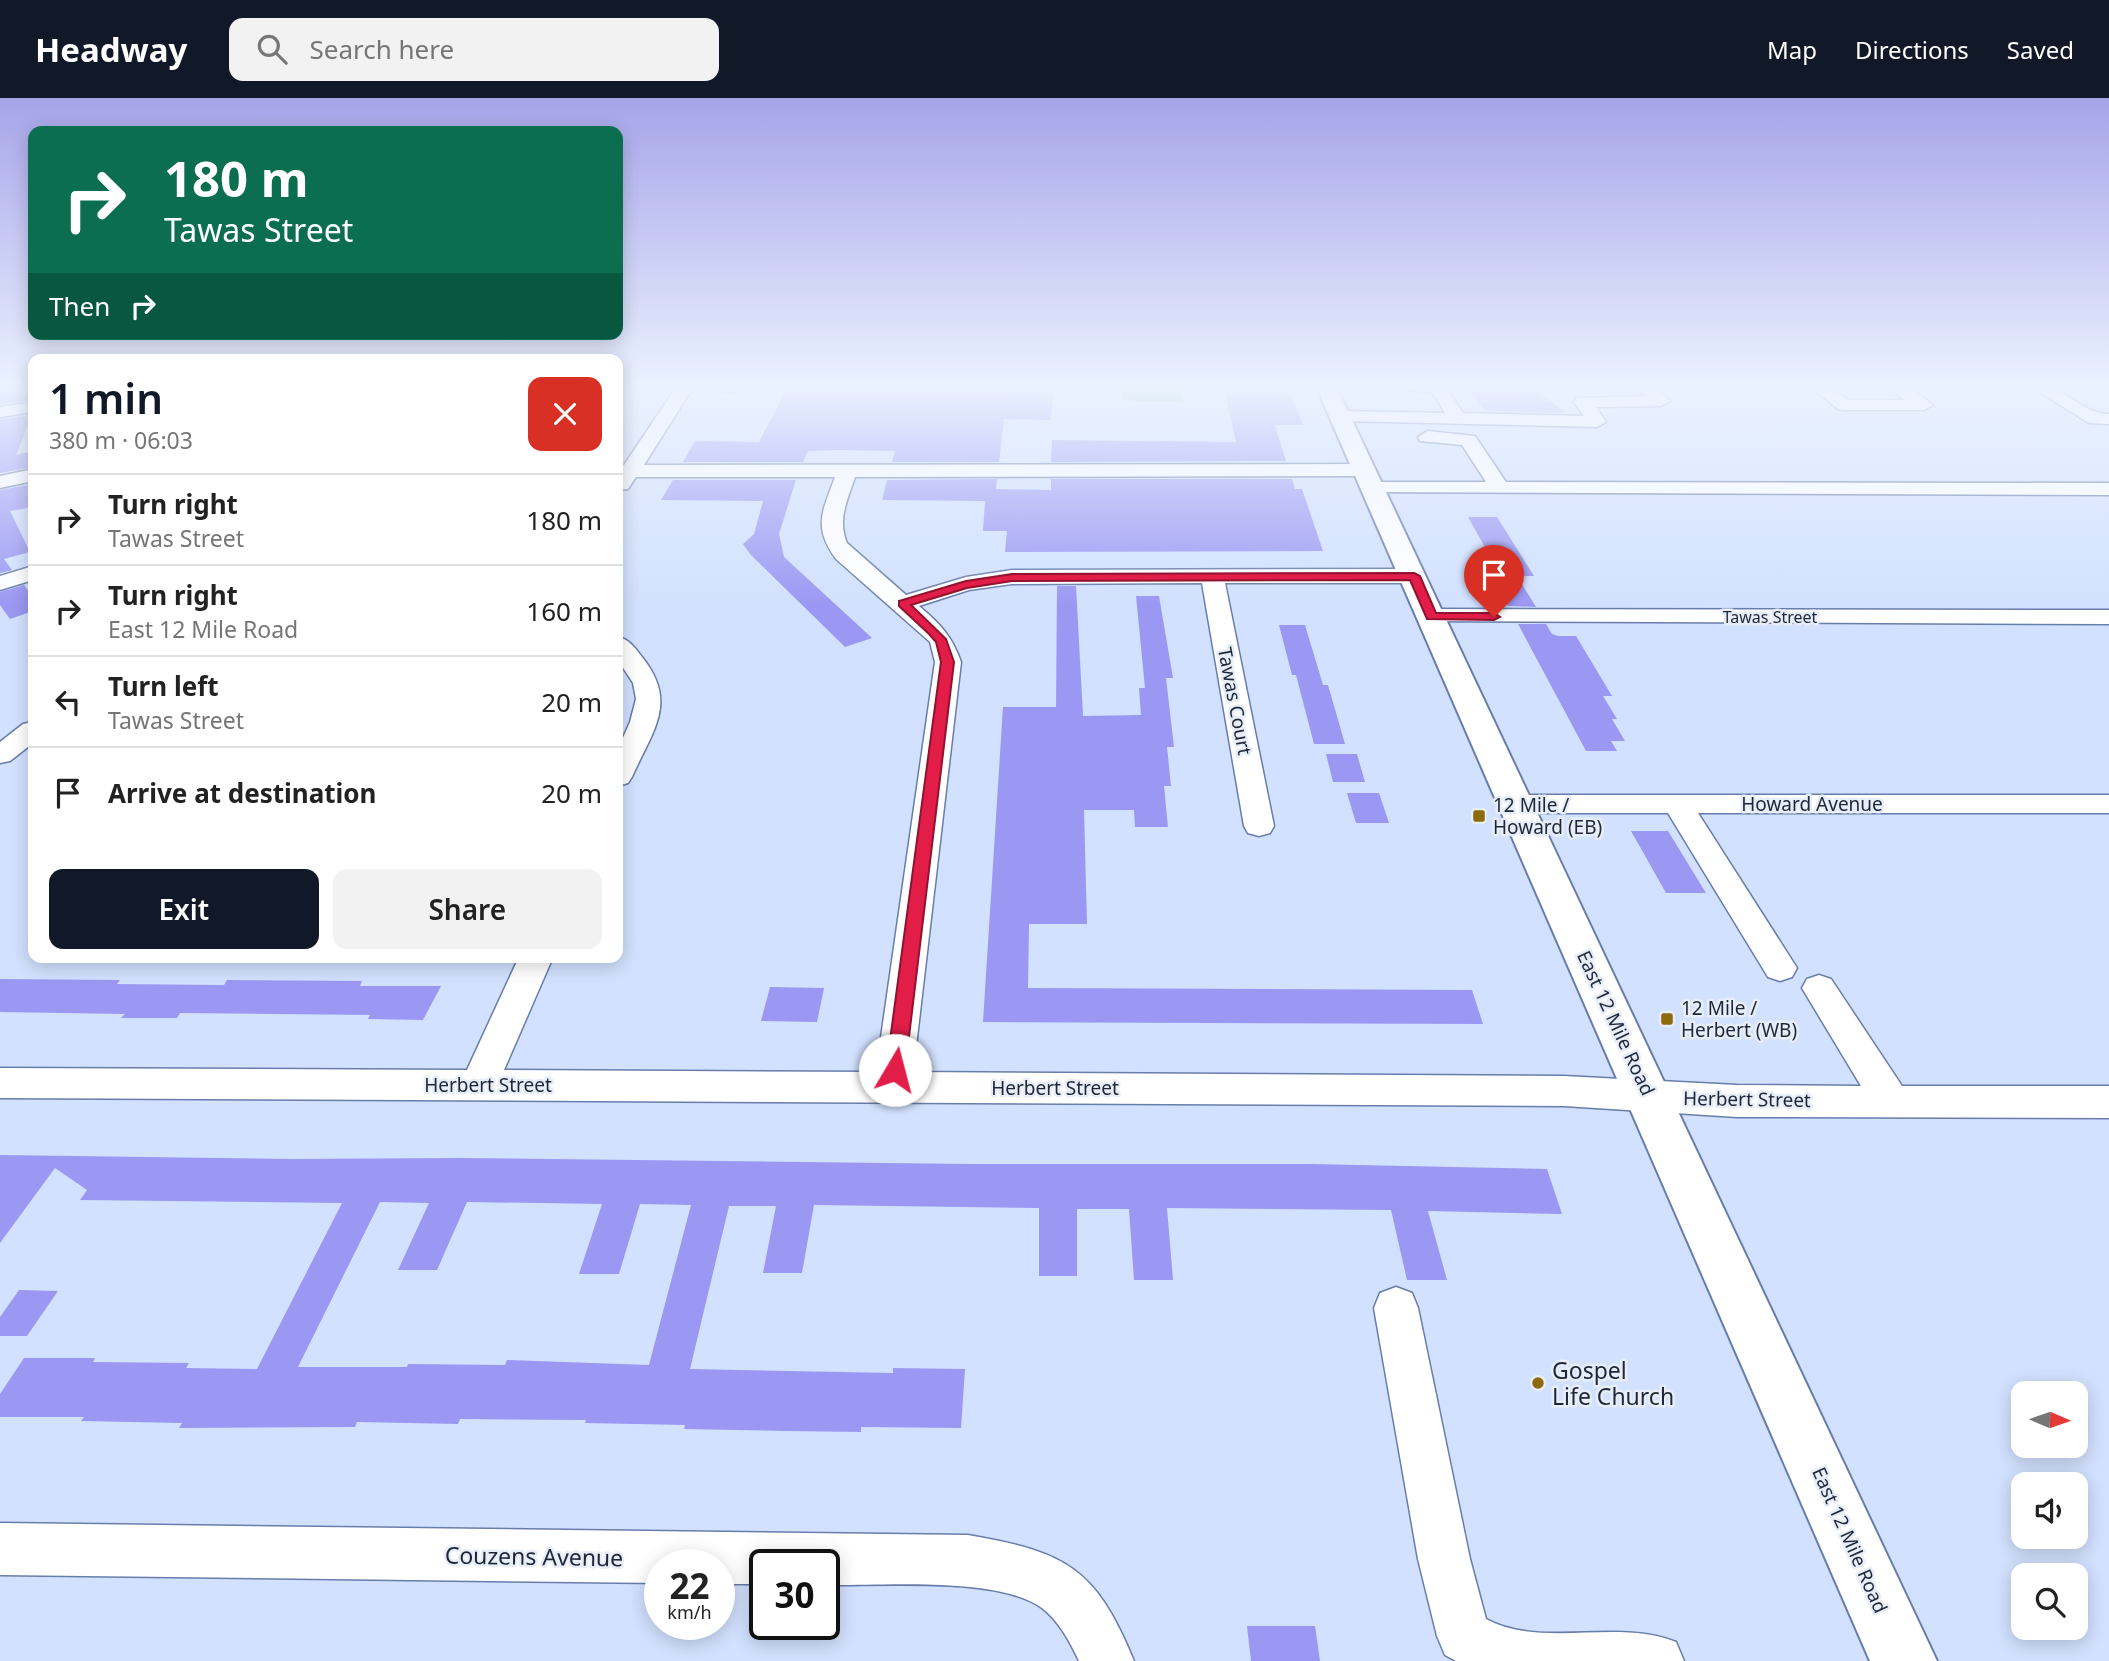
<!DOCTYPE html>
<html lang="en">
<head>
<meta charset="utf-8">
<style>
	body { margin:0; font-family:"Noto Sans",sans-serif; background:#f2f2f2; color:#222; height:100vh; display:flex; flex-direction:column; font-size:26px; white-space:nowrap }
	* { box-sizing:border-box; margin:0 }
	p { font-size:23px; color:#767676 }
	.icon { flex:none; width:38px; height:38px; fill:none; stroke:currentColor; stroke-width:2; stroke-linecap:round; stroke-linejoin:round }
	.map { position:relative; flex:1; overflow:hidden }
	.side { position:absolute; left:28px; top:256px; width:595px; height:609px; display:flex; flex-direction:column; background:#fff; border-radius:14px; box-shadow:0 4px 18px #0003 }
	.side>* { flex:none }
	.top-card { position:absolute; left:28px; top:28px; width:595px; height:214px; border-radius:14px; box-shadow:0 4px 18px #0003; background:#0b6e4f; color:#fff; overflow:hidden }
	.needle { width:46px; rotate:92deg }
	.fabs { position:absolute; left:2011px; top:1283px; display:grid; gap:14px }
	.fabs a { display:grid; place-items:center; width:77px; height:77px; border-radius:14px; background:#fff; box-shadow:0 4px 18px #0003; font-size:35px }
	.speed { position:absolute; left:644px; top:1451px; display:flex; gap:14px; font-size:35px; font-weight:700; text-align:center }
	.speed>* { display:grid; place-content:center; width:91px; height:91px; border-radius:50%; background:#fff; box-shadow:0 4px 18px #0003; line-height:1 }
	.speed small { font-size:18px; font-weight:400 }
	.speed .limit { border:4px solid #111; border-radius:10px; background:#fff; color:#111 }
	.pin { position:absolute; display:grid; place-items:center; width:60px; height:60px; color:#fff; margin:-72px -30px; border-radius:50% 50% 50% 0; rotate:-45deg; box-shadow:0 0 7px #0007 }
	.pin .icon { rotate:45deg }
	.me { position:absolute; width:77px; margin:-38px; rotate:8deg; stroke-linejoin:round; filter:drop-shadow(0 0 5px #0008) }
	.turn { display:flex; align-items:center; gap:24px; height:147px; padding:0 21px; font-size:32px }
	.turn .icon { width:91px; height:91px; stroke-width:2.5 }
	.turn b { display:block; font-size:49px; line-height:60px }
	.then { display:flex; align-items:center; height:66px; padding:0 21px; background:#0003; gap:14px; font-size:26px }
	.round { display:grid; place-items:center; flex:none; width:74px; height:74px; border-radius:14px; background:#f2f2f2 }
	.overview { display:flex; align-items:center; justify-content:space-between; height:119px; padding:0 21px }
	h1 { font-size:42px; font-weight:600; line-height:52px; color:#111827 }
	.action { display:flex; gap:14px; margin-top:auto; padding:14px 21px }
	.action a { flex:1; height:80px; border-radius:14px; background:#111827; color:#fff; font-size:28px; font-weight:600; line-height:80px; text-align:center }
	.action a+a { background:#f2f2f2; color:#222 }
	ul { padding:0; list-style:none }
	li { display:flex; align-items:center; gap:21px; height:91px; padding:0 21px; border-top:2px solid #e0e0e0 }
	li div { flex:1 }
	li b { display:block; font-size:26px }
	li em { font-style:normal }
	header { display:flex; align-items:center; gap:42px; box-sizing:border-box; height:98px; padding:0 35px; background:#111827; color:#fff }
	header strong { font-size:33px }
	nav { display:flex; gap:38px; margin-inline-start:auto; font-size:24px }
	.search { width:490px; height:63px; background:#f2f2f2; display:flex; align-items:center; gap:18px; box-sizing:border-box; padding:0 24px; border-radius:14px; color:#767676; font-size:26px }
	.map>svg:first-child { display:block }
	.green { fill:#7ec77e }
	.building { fill:#9b98f3; fill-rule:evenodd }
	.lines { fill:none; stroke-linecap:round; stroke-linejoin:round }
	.minor-casing { stroke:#687daa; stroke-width:3 }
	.major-casing { stroke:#687daa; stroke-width:4 }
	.minor { fill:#fff; fill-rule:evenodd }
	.major { fill:#fff; fill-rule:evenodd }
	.route { fill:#e11d48; stroke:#92132f; stroke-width:2 }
	.poi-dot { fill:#8e6a0e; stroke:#e8eef8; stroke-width:2.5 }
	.labels { text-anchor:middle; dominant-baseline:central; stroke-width:5; stroke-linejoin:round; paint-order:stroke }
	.far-street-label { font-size:16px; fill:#1e2739; stroke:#e8eef8 }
	.street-label { font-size:19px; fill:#1e2739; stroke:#e8eef8 }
	.poi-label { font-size:19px; fill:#1e2739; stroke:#e8eef8; text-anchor:start }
	.near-poi-label { font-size:23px; fill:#1e2739; stroke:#e8eef8; text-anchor:start }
	.near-street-label { font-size:23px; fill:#1e2739; stroke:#e8eef8 }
</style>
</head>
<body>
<header>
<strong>Headway</strong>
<div class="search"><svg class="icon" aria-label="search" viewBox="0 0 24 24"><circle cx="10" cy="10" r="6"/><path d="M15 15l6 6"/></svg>Search here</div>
<nav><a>Map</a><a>Directions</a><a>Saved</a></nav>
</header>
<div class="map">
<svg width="2109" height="1563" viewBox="0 0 2109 1563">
	<rect width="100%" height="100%" fill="#d2e1ff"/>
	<path class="green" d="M 1122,288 L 1179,288 L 1184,304 L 1134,303 L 1123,301 Z"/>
	<g class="building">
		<path d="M 33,288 L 33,302 L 0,306 L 0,293 Z"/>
		<path d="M 788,288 L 1054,288 L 1051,322 L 1004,321 L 999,364 L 892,364 L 895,353 L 838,352 L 808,353 L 803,364 L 683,364 L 695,343 L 759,344 Z"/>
		<path d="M 1465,288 L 1531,288 L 1566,315 L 1485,313 Z"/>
		<path d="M 1225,295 L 1291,296 L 1303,327 L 1275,327 L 1286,363 L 1051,364 L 1052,342 L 1236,344 Z"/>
		<path d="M 32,317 L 16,357 L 33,353 L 33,369 L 0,375 L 0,321 Z"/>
		<path d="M 997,381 L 996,391 L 1051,392 L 1051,381 L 1292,381 L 1295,391 L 1302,391 L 1323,453 L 1005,454 L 1007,433 L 983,433 L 985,403 L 882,402 L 887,382 Z"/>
		<path d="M 673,382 L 796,382 L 779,436 L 784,459 L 872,540 L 845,549 L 750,456 L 743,446 L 754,436 L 763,403 L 661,402 Z"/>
		<path d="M 33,386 L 33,409 L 10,413 L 30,454 L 4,461 L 12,472 L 0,475 L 0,392 Z"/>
		<path d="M 1468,419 L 1497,419 L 1534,478 L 1517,478 L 1536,509 L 1508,508 L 1501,495 L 1498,495 L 1484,469 L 1496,469 Z"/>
		<path d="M 24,487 L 33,499 L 33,513 L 10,521 L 0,507 L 0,494 Z"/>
		<path d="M 1057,488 L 1076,488 L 1083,618 L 1141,617 L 1139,590 L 1145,590 L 1136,498 L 1159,498 L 1173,580 L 1166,580 L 1174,649 L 1167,649 L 1171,688 L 1164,688 L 1168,729 L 1135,729 L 1134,712 L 1084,712 L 1087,826 L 1029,826 L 1028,890 L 1472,892 L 1483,926 L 983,924 L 1003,609 L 1056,609 Z"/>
		<path d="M 1518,526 L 1546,526 L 1552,536 L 1558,538 L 1576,538 L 1612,598 L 1603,598 L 1617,621 L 1612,621 L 1625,643 L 1611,643 L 1617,653 L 1586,653 Z"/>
		<path d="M 1279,527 L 1305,527 L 1323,587 L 1328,587 L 1345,646 L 1314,646 L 1296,577 L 1292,577 Z"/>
		<path d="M 1326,656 L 1357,656 L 1365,684 L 1333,684 Z"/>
		<path d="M 1347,695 L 1379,695 L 1389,725 L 1356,725 Z"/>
		<path d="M 1631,733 L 1668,733 L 1706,795 L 1666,795 Z"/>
		<path d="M 0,881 L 120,882 L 117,886 L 224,887 L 227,882 L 362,883 L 360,888 L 441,888 L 423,922 L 368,921 L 370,917 L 180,915 L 177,920 L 121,920 L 125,916 L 0,914 Z"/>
		<path d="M 770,889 L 824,890 L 817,924 L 761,923 Z"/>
		<path d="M 0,1057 L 293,1061 L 461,1060 L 967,1066 L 1310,1066 L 1547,1071 L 1562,1116 L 1428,1113 L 1447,1182 L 1407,1182 L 1391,1112 L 1167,1110 L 1173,1182 L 1134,1182 L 1129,1111 L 1077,1111 L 1077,1178 L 1039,1178 L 1039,1110 L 814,1107 L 802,1175 L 763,1175 L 776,1108 L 729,1108 L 690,1271 L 893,1275 L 893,1270 L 965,1271 L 961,1330 L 861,1329 L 861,1334 L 786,1333 L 684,1331 L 685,1327 L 585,1325 L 586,1322 L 460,1321 L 458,1326 L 357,1324 L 355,1329 L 179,1330 L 182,1325 L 81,1323 L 84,1319 L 0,1319 L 0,1296 L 24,1260 L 95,1260 L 93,1264 L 189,1265 L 186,1270 L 257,1271 L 342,1105 L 80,1102 L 87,1092 L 55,1070 L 0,1145 ZM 380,1104 L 429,1105 L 398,1172 L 437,1172 L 467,1104 L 602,1106 L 579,1176 L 619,1176 L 640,1106 L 691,1107 L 649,1267 L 507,1262 L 505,1267 L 408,1266 L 407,1269 L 298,1269 Z"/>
		<path d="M 19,1192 L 58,1193 L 27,1238 L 0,1238 L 0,1219 Z"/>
		<path d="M 1247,1528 L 1315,1528 L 1320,1563 L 1251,1563 Z"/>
	</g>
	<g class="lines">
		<g class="minor-casing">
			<g id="minor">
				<path d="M 677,288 L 694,288 L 644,367 L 1364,366 L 1374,372 L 1364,378 L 855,379 C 848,401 837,421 847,445 L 906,497 L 966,479 L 1012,472 L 1414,471 L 1422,473 L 1425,478 L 1422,483 L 1414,485 L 1225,485 L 1274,728 L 1270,735 L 1259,738 L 1248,735 L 1244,728 L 1202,485 L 1012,486 L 969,492 L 919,508 C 940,526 952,538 961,564 L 913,974 L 1564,978 L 1737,987 L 1861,988 L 1802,890 L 1807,881 L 1819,877 L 1831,881 L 1902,988 L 2109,988 L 2109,1020 L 1737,1019 L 1564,1008 L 0,1000 L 0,970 L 467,972 L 519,859 L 553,859 L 504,972 L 876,974 L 935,564 L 930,544 L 836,461 C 812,428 823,413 835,379 L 636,379 L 628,391 L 618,392 L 618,367 L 624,367 Z"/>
				<path d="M 723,288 L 740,288 L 736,294 L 724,294 Z"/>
				<path d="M 1407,288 L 1445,288 L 1463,315 L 1584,318 L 1574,304 L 1577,300 L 1646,298 L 1637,288 L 1655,288 L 1670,303 L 1661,308 L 1596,309 L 1606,324 L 1597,329 L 1340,323 L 1331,318 L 1340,313 L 1445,315 L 1433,295 L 1409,292 Z"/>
				<path d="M 1810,288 L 1829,288 L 1848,302 L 1905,302 L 1888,288 L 1908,288 L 1933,307 L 1924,312 L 1844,312 L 1838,311 Z"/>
				<path d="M 2030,288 C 2066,285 2079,316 2109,316 L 2109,326 L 2089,325 Z"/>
				<path d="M 33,304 L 33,314 L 0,319 L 0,309 Z"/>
				<path d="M 1427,333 L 1475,338 L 1506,384 L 2109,385 L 2109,397 L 1366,394 L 1363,390 L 1366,386 L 1373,384 L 1486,384 L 1462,347 L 1420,343 L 1418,339 Z"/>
				<path d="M 33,371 L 33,383 L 0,390 L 0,378 Z"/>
				<path d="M 33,468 L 33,482 L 0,492 L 0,478 Z"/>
				<path d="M 1431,511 L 2109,512 L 2109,526 L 1423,523 L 1419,518 L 1423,513 Z"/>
				<path d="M 618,539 C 629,541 635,550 642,559 C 679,605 652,633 632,679 L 628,685 L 618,688 L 618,651 L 630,624 L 636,601 L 633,585 L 618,562 Z"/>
				<path d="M 33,624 L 33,645 L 10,663 L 0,665 L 0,644 L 23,626 Z"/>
				<path d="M 1516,697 L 2109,697 L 2109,715 L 1698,715 L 1797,870 L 1792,879 L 1780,883 L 1768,879 L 1668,715 L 1516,715 L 1506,713 L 1501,706 L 1506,699 Z"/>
				<path d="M 1396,1189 L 1412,1195 L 1418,1210 L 1470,1461 L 1486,1521 C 1542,1551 1619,1520 1676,1544 L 1684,1563 L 1456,1563 L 1445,1557 L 1437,1538 L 1418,1461 L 1374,1210 L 1380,1195 Z"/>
				<path d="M 0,1425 L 968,1437 C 1066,1454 1096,1470 1134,1563 L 1079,1563 C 1070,1544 1059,1523 1042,1510 C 998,1478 880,1488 824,1487 L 824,1466 L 765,1466 L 765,1486 L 719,1486 L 719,1466 L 660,1466 L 660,1485 L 0,1477 Z"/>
			</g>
		</g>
		<g class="major-casing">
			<path id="major" d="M 1316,288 L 1336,288 L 1937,1563 L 1870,1563 Z"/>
		</g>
		<use href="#minor" class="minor"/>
		<use href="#major" class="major"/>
	</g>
	<linearGradient id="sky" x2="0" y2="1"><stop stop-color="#a6a4e9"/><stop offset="0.57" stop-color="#ebf2ff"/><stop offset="1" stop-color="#ebf2ff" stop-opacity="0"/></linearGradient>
	<rect width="2109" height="506" fill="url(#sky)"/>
	<path class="route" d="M 1414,475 L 1420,478 L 1436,515 L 1494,515 L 1500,519 L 1494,522 L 1427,521 L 1410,482 L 1012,483 L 967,490 L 911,507 L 946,541 L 954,564 L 905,972 L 902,978 L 895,980 L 889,978 L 886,972 L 941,564 L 936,544 L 929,536 L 899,508 L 899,503 L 966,483 L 1012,476 Z"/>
	<g class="poi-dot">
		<rect x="1472" y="711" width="14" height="14" rx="3.5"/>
		<rect x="1660" y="914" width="14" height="14" rx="3.5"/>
		<circle cx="1538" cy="1285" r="7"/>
	</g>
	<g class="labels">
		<g class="far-street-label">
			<text x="1770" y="519">Tawas Street</text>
		</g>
		<g class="street-label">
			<text transform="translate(1235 603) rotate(79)">Tawas Court</text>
			<text x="1812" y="706">Howard Avenue</text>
			<text transform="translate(1616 925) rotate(65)">East 12 Mile Road</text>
			<text x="488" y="987">Herbert Street</text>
			<text x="1055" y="990">Herbert Street</text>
			<text transform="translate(1747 1001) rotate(1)">Herbert Street</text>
			<text transform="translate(1850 1442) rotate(66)">East 12 Mile Road</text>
		</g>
		<g class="poi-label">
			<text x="1493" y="707">12 Mile /<tspan x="1493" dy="22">Howard (EB)</tspan></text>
			<text x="1681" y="910">12 Mile /<tspan x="1681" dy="22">Herbert (WB)</tspan></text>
		</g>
		<g class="near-poi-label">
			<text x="1552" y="1272">Gospel<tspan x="1552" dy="26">Life Church</tspan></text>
		</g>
		<g class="near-street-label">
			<text transform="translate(534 1458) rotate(1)">Couzens Avenue</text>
		</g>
	</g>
</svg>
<div class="fabs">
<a><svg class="needle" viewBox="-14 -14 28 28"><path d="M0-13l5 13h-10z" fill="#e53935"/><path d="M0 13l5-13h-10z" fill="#767676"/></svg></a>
<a><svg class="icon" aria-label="sound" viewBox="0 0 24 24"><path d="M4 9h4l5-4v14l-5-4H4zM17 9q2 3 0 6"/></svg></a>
<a><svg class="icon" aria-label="search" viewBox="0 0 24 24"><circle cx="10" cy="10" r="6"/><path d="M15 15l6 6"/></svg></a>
</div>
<div class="speed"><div>22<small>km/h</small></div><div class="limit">30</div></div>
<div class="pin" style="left:1494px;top:519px;background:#d93025"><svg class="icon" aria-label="arrive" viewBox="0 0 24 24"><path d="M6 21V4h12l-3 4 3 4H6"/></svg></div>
<svg class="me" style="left:895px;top:972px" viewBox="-20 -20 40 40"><circle r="19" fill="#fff"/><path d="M0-13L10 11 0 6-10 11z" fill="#e11d48"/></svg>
<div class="top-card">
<div class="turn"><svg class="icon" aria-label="right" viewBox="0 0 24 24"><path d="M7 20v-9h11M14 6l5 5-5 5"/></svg><div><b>180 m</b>Tawas Street</div></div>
<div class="then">Then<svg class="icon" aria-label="right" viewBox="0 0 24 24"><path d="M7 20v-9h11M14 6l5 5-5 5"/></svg></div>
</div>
<section class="side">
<div class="overview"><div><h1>1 min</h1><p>380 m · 06:03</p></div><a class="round" style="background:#d93025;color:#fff"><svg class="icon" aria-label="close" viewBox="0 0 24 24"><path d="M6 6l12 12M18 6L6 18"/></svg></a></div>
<ul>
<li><svg class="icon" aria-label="right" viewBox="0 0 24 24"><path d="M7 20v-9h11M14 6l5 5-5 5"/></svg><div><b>Turn right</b><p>Tawas Street</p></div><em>180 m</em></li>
<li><svg class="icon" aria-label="right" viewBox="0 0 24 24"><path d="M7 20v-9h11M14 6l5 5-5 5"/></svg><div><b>Turn right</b><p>East 12 Mile Road</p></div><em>160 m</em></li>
<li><svg class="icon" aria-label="left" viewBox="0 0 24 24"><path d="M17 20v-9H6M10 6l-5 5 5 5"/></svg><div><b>Turn left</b><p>Tawas Street</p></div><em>20 m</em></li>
<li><svg class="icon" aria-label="arrive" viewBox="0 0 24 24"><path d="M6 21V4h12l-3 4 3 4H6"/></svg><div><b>Arrive at destination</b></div><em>20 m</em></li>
</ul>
<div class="action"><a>Exit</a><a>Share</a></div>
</section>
</div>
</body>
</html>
